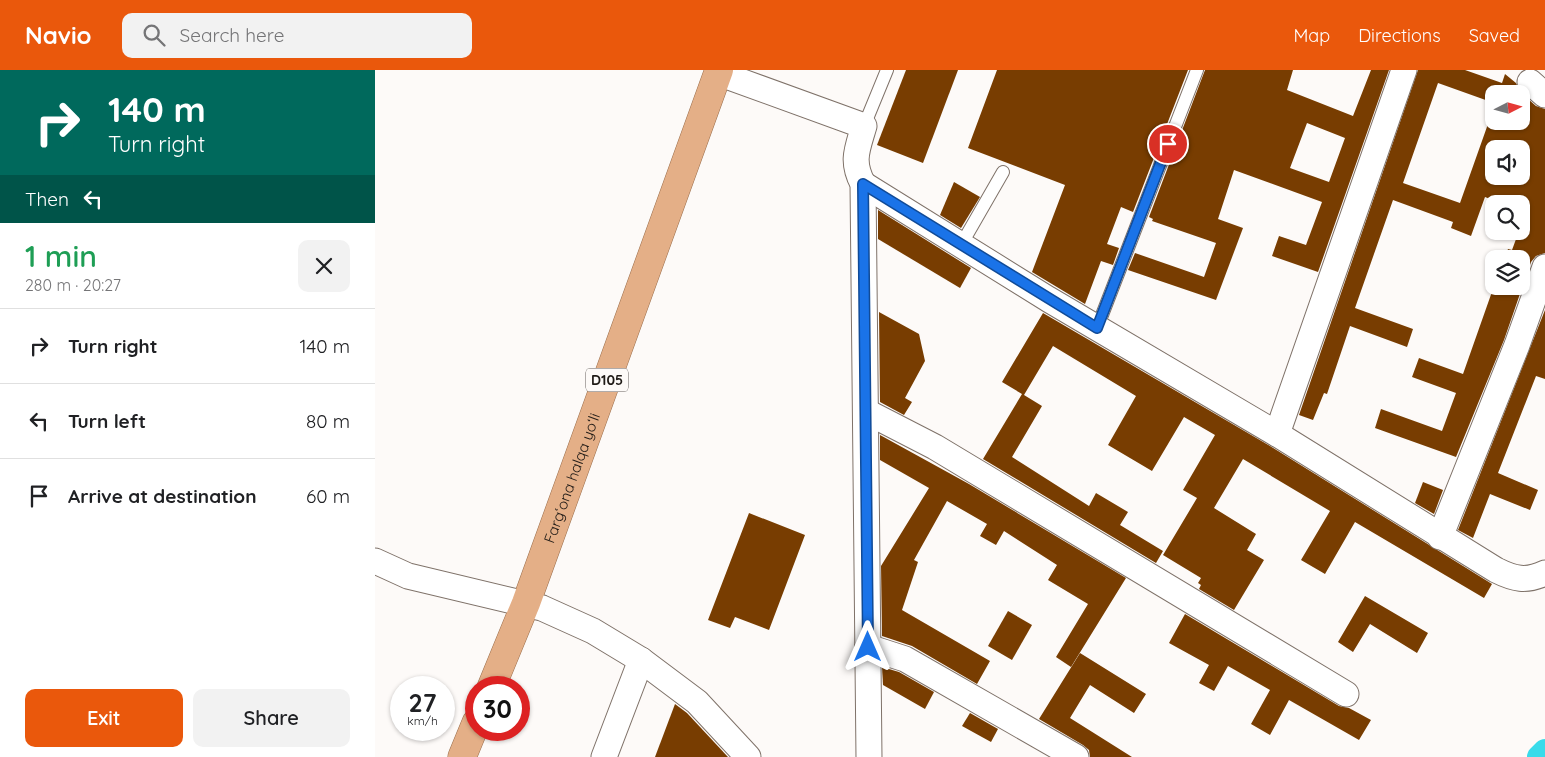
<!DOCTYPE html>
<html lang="en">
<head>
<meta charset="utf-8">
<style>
	body { margin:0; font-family:Quicksand,sans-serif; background:#f2f2f2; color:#202124; height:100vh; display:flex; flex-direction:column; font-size:19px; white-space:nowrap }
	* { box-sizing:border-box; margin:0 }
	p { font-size:16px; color:#757577 }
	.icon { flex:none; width:28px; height:28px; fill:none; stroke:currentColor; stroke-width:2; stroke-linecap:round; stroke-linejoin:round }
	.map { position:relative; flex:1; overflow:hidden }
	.panel { display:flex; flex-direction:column; background:#fff; width:375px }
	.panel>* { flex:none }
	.hud { background:#00695c; color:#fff; overflow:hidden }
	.needle { width:32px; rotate:84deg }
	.controls { position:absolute; left:1110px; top:15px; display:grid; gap:10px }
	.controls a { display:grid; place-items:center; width:45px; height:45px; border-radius:10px; background:#fff; box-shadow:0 1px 4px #0004; font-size:25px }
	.speed { position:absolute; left:15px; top:606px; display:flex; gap:10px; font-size:25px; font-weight:700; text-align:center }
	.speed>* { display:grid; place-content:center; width:65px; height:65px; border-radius:50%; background:#fff; box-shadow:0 1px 4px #0004; line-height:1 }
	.speed small { font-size:12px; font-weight:400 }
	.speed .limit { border:8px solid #d22; background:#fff; color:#111 }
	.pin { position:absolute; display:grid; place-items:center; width:42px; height:42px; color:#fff; margin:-21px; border:2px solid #fff; border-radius:50%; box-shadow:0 1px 5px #0007 }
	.me { position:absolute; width:55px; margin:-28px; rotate:0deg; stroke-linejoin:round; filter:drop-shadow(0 0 4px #0008) }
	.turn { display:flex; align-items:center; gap:18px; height:105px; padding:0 25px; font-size:22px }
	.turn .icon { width:65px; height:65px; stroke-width:2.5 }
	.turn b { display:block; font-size:35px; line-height:42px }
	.then { display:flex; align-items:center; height:48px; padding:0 25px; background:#0003; gap:10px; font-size:19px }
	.round { display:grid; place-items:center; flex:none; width:52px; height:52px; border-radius:10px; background:#f2f2f2 }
	.summary { display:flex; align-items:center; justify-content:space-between; height:85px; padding:0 25px }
	h1 { font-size:30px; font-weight:600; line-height:38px; color:#1e9e55 }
	.cta { display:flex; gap:10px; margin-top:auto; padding:10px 25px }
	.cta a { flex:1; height:58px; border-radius:10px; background:#ea580c; color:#fff; font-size:20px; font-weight:600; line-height:58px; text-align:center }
	.cta a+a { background:#f2f2f2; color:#202124 }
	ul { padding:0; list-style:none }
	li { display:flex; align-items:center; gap:15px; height:75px; padding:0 25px; border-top:1px solid #e0e0e0 }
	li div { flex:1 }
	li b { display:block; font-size:19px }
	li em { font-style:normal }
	header { display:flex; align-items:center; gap:30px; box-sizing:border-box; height:70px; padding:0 25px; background:#ea580c; color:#fff }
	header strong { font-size:24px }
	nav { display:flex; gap:28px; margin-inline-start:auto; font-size:18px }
	.search { width:350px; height:45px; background:#f2f2f2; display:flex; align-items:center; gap:12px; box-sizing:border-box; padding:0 18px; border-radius:10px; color:#757577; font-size:19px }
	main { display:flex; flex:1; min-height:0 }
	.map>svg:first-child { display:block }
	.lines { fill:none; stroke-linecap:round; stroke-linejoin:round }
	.canal { stroke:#39dbea; stroke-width:24 }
	.building { fill:#783d01; fill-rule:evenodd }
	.service-casing { stroke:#7f7269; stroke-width:14 }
	.minor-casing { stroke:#7f7269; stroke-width:27 }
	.trunk-casing { stroke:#9a6e4c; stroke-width:29 }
	.service { stroke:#fff; stroke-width:12 }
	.minor { stroke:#fff; stroke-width:25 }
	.trunk { stroke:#e4af87; stroke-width:28 }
	.route-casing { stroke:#114b97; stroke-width:12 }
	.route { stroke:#1a73e8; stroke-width:9 }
	.labels { text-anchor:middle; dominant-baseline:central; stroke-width:5; stroke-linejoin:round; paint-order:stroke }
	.shield { fill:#fdfaf8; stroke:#625d5a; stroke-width:1 }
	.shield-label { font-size:14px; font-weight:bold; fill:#1f1a16 }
	.street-label { font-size:15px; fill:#1f1a16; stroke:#fdfaf8 }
</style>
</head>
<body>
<header>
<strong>Navio</strong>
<div class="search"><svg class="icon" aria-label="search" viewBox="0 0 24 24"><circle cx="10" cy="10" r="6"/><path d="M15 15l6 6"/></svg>Search here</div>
<nav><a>Map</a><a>Directions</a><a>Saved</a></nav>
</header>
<main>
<section class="panel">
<div class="hud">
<div class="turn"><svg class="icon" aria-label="right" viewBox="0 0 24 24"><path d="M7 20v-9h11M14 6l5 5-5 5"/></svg><div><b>140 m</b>Turn right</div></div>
<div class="then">Then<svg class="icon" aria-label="left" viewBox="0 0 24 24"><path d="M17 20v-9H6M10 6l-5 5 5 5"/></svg></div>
</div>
<div class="summary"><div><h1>1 min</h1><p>280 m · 20:27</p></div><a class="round"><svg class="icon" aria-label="close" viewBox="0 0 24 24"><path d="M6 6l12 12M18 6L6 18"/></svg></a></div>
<ul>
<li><svg class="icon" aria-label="right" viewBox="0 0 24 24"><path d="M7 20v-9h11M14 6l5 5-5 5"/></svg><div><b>Turn right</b></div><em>140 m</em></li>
<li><svg class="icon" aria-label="left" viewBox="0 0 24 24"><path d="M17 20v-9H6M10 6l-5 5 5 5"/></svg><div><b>Turn left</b></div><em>80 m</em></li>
<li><svg class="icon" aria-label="arrive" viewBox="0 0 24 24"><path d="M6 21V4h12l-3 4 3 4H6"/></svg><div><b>Arrive at destination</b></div><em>60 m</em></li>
</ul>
<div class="cta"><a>Exit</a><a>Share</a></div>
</section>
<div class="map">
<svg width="1170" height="687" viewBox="0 0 1170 687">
	<rect width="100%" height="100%" fill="#fdfaf8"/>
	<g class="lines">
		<path class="canal" d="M 1164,687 L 1170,681"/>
	</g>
	<g class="building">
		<path d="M 531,0 L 583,0 L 548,93 L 502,75 Z"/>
		<path d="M 622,0 L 813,0 L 758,142 L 746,137 L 732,174 L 744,178 L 738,195 L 726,191 L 710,234 L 657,202 L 690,115 L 593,78 Z"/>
		<path d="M 830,0 L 918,0 L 912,20 L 978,46 L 996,0 L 1014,0 L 943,202 L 897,186 L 904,166 L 931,175 L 947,132 L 859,100 L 843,149 L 868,158 L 841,230 L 753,200 L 760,183 L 829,207 L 841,173 L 777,151 L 778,149 L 774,147 ZM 932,53 L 970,68 L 954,112 L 915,98 Z"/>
		<path d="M 1043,0 L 1090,0 L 1127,13 L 1130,4 L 1141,13 L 1146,23 L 1161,36 L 1170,39 L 1170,183 L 1161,186 L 1156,192 L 1129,270 L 1081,387 L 1000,358 L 1006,339 L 1067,361 L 1081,323 L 1037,307 L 1044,288 L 1088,304 L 1119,216 L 1146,216 L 1146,189 L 1129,189 L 1133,179 L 1137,180 L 1144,161 L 1146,161 L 1146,134 L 1128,134 L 1110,127 L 1096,166 L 1076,158 L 1078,152 L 1018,130 L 980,238 L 1038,259 L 1032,277 L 975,256 L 952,324 L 949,323 L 938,350 L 924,345 ZM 1063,13 L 1119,33 L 1119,24 L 1146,24 L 1146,51 L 1119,51 L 1119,37 L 1085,133 L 1028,113 ZM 1119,79 L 1146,79 L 1146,106 L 1119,106 Z"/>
		<path d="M 579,112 L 605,127 L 586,158 L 565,145 Z"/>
		<path d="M 503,140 L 596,198 L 585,218 L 503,169 Z"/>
		<path d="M 1170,240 L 1170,309 L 1161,306 L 1123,403 L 1163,420 L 1155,440 L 1115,424 L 1098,468 L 1083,460 Z"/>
		<path d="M 504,242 L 544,264 L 550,291 L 530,328 L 537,332 L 529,345 L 505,332 Z"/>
		<path d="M 668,243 L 895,376 L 1117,514 L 1109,528 L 980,452 L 950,504 L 926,490 L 955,441 L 868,389 L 839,438 L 881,464 L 872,480 L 889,490 L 859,540 L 824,519 L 826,515 L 823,513 L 826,508 L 788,485 L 822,428 L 808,420 L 840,365 L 809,347 L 777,401 L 733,375 L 761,326 L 678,276 L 649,325 L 667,336 L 637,387 L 714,436 L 721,423 L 753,442 L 745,455 L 788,481 L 781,493 L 608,389 L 647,324 L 627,312 Z"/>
		<path d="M 505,365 L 594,414 L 751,508 L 696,597 L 681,587 L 713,534 L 673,510 L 682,495 L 629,461 L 621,475 L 605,466 L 612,454 L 572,431 L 539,490 L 543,492 L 527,540 L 615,591 L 602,614 L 537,576 L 507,566 L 506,496 L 554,418 L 505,390 Z"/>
		<path d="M 1048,412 L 1068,420 L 1059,444 L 1040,433 Z"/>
		<path d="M 374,443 L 430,465 L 394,560 L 360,547 L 355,558 L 333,550 Z"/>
		<path d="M 990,526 L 1053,563 L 1042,583 L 995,554 L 978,582 L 963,572 Z"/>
		<path d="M 633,541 L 657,555 L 637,590 L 613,576 Z"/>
		<path d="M 810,544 L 964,636 L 974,638 L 996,650 L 984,670 L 914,630 L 895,665 L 876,654 L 895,620 L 853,596 L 839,621 L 824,613 L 834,595 L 794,573 Z"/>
		<path d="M 705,583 L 771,624 L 759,643 L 715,615 L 695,648 L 757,687 L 715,687 L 714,680 L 708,675 L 664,649 Z"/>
		<path d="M 507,597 L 524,602 L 559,622 L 550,639 L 508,615 Z"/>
		<path d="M 300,634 L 312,643 L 353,687 L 280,687 Z"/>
		<path d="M 595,643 L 623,659 L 616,672 L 587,656 Z"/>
	</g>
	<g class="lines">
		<g class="service-casing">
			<g id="service">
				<path d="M 489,56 L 512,0"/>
				<path d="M 586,175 L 628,102"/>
				<path d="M 722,258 L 822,0"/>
			</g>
		</g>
		<g class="minor-casing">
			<g id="minor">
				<path d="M 343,3 L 489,56 C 482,80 476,91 488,114 L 494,687"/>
				<path d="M 1155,12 L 1170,25"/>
				<path d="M 488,114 L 673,229 L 902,364 L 1121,500 C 1139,509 1151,512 1170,503"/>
				<path d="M 492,342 L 560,377 L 971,624"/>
				<path d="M 902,364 L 1029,0"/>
				<path d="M 1065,467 L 1142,275 L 1170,197"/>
				<path d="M 0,491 L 33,506 L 167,538 L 218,561 L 266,590 L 322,632 L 373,687"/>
				<path d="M 493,577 L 530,589 L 701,687"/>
				<path d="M 229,687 L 266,590"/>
			</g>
		</g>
		<g class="trunk-casing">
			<g id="trunk">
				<path id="s1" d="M 116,618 L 151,533 L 344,0"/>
				<path d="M 87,687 L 101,653"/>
			</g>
		</g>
		<use href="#service" class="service"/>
		<use href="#minor" class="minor"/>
		<use href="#trunk" class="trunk"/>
	</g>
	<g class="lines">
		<g class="route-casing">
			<path id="route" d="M 493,577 L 488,114 L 722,258 L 793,74"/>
		</g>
		<use href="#route" class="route"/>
	</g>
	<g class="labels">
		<rect class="shield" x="211" y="298.5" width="42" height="23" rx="4"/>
		<g class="shield-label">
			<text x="232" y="310">D105</text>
		</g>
		<g class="street-label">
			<text stroke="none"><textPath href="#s1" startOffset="225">Farg‘ona halqa yo‘li</textPath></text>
		</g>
	</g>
</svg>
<div class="controls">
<a><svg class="needle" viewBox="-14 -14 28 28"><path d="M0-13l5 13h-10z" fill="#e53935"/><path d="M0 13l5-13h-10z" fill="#757577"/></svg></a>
<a><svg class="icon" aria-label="sound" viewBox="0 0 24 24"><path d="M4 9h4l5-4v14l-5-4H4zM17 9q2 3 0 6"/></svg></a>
<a><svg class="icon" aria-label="search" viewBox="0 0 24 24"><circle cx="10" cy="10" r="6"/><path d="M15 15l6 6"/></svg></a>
<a><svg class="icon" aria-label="layers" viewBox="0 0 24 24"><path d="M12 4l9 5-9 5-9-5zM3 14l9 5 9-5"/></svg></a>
</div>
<div class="speed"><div>27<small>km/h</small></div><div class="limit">30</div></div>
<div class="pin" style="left:793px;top:74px;background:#d93025"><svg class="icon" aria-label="arrive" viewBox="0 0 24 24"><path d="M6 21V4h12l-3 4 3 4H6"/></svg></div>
<svg class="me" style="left:493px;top:577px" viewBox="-20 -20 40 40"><path d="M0-17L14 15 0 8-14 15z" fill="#1a73e8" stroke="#fff" stroke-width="4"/></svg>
</div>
</main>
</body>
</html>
